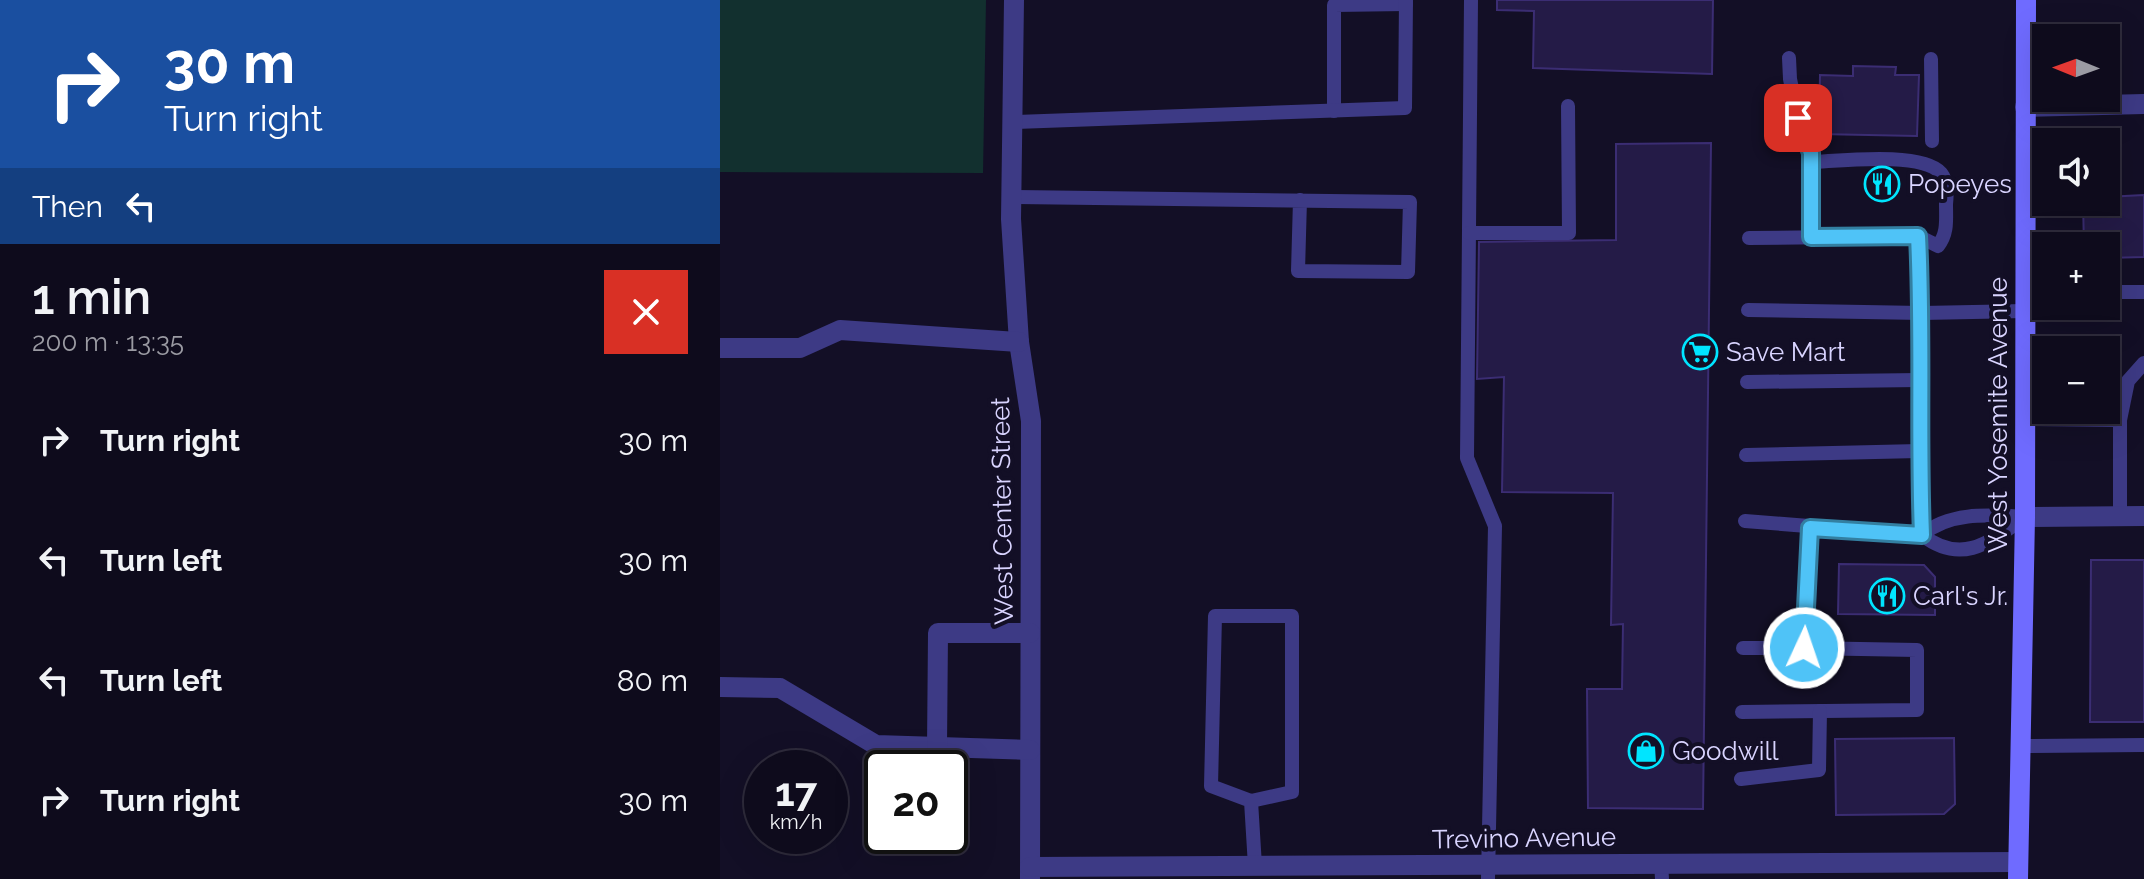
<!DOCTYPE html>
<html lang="en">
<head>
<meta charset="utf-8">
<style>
	body { margin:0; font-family:Raleway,sans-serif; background:#171425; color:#f1f3f6; height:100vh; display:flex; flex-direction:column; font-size:30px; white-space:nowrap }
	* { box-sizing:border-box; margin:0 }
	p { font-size:26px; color:#9b9ba3 }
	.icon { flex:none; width:44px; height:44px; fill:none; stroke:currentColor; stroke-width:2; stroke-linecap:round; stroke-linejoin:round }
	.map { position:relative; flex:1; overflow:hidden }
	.side { display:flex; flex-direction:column; background:#0e0b1c; width:720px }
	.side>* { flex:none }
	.hud { background:#1a4fa0; color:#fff; overflow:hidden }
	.needle { width:52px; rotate:271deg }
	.fabs { position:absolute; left:1312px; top:24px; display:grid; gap:16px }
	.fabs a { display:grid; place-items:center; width:88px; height:88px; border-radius:0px; background:#0e0b1c; box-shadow:0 8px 32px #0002,0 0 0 2px #2e2b3b; font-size:40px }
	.speed { position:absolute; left:24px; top:750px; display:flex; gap:16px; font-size:40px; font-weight:700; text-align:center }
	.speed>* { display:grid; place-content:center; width:104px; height:104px; border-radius:50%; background:#0e0b1c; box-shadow:0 8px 32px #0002,0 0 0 2px #2e2b3b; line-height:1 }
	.speed small { font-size:20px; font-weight:400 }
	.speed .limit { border:4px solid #111; border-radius:12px; background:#fff; color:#111 }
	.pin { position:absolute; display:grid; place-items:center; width:68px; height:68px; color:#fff; margin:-34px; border-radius:16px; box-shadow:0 4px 12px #0006 }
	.me { position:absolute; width:88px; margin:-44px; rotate:3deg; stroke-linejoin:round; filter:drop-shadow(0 0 6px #0008) }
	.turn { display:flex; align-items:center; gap:28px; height:168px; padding:0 32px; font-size:36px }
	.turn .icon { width:104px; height:104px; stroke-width:2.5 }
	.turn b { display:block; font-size:56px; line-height:68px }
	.then { display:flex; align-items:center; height:76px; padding:0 32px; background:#0003; gap:16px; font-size:30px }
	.round { display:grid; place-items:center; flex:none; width:84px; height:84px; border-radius:0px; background:#171425 }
	.summary { display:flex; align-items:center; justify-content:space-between; height:136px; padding:0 32px }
	h1 { font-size:48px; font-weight:600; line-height:60px }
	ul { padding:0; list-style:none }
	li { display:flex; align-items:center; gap:24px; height:120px; padding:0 32px }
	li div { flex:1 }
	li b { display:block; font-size:30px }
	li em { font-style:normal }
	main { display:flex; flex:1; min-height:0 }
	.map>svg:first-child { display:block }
	.green { fill:#12302f }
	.building { fill:#241b47; stroke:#3b2d73; stroke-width:2 }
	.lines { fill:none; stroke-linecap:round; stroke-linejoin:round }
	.service { stroke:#3d3a85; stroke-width:14 }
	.minor { stroke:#3d3a85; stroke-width:20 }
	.secondary { stroke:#6f6bff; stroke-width:20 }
	.route-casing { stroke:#337fa1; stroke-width:20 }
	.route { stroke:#4fc3f7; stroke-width:14 }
	.labels { text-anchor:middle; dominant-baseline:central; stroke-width:8; stroke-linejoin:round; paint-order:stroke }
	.poi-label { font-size:26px; fill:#d9d4ff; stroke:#130f26; text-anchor:start }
	.street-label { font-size:26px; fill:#d9d4ff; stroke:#130f26 }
</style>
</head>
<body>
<main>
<section class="side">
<div class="hud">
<div class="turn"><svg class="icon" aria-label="right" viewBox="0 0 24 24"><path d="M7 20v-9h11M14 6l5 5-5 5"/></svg><div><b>30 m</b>Turn right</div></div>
<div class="then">Then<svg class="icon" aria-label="left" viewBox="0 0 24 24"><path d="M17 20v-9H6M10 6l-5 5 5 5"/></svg></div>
</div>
<div class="summary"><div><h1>1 min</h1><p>200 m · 13:35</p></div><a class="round" style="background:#d93025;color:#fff"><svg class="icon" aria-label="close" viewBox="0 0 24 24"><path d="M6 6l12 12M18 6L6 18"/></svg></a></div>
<ul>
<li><svg class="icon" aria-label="right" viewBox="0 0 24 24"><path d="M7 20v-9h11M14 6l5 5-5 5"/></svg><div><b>Turn right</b></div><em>30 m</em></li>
<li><svg class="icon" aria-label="left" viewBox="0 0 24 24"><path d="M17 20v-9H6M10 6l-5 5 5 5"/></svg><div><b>Turn left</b></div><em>30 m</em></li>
<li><svg class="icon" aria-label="left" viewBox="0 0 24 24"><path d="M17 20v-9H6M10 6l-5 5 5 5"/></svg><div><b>Turn left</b></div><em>80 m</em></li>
<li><svg class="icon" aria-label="right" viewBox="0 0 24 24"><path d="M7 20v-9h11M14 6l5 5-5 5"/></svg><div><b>Turn right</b></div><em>30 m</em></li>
</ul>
</section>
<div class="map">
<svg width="1424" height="879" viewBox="0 0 1424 879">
	<rect width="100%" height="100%" fill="#130f26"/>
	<path class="green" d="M 0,0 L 266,0 L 263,173 L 0,172 Z"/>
	<g class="building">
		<path d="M 777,0 L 993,0 L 992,74 L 813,68 L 814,11 L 777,10 Z"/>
		<path d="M 1133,66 L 1176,67 L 1175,75 L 1199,75 L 1197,136 L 1099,134 L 1100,75 L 1133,76 Z"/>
		<path d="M 991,143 L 983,809 L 868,808 L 867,689 L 902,689 L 903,624 L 891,625 L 893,493 L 782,492 L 784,377 L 757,379 L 759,242 L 896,240 L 896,144 Z"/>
		<path d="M 1424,195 L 1424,257 L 1386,258 L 1386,246 L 1364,246 L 1363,202 L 1386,202 L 1386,197 Z"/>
		<path d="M 1371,560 L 1424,560 L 1424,722 L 1370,722 Z"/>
		<path d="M 1119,564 L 1204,565 L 1215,577 L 1215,615 L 1118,614 Z"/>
		<path d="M 1234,738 L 1235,804 L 1224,814 L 1116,815 L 1115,739 Z"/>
	</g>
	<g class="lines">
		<g class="service">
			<path d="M 751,0 L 747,458 L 775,526 L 768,879"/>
			<path d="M 1069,58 L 1070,79 L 1078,118 L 1091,153 L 1091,237"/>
			<path d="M 1211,59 L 1212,141"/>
			<path d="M 614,111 L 614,5 L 686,4"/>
			<path d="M 293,122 L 685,108 L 686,0"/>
			<path d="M 1091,162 C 1119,161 1202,151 1221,173 C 1228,182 1227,194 1226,204 C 1226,220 1228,233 1218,246 L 1198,236"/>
			<path d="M 291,197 L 690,202 L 688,272 L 578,271 L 580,200"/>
			<path d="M 749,233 L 849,233 L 848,106"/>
			<path d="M 1029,238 L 1198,236 L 1202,313 L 1304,311"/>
			<path d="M 1304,292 L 1326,292"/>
			<path d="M 1386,292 L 1424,292"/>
			<path d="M 1028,310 L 1202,313 L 1199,451 L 1202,535"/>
			<path d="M 1027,382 L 1200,380"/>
			<path d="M 1304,419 L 1400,420 L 1400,516"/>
			<path d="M 1400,420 L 1408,381 L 1424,363"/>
			<path d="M 1026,455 L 1199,451"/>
			<path d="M 1025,521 L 1202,535 C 1242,566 1270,542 1305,517"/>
			<path d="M 1202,535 C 1230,511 1270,515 1305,517"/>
			<path d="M 1023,648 L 1084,648"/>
			<path d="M 1022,712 L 1197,710 L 1197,650 L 1084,648 L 1090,528"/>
			<path d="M 1300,746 L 1424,745"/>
			<path d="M 1021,779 L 1099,770 L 1100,711"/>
			<path d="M 531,801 L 491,786 L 495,616 L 572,616 L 572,792 L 531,801 L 535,866"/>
			<path d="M 941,862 L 942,879"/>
		</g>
		<g class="minor">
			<path d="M 294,0 L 291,219 L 299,342 L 311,421 L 310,879"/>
			<path d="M 1305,107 L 1424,104"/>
			<path d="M 0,348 L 80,348 L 120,330 L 299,342"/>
			<path d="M 1305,517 L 1424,516"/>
			<path d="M 0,687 L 60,688 L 156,745 L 310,750"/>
			<path d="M 217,747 L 218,633 L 310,633"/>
			<path d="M 310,867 L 1298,862"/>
		</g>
		<path class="secondary" d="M 1298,879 L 1305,517 L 1306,0"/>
	</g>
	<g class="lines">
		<g class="route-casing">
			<path id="route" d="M 1078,118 L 1091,153 L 1091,237 L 1198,236 C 1203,336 1198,435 1202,535 L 1090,528 L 1084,648"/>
		</g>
		<use href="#route" class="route"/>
	</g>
	<defs>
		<g id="restaurant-ring" transform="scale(1.8)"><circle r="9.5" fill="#130f26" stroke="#00e5ff" stroke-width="1.5"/><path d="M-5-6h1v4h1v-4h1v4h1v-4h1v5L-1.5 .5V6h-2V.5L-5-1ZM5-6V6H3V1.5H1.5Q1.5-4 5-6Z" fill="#00e5ff"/></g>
		<g id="supermarket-ring" transform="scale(1.8)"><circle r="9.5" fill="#130f26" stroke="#00e5ff" stroke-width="1.5"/><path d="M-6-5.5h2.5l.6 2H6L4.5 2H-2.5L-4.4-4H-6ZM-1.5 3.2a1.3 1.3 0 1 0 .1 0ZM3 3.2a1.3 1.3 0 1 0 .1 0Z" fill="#00e5ff"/></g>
		<g id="shop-ring" transform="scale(1.8)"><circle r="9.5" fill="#130f26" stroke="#00e5ff" stroke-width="1.5"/><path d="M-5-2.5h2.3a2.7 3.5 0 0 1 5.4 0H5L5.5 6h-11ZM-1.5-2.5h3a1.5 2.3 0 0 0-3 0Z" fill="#00e5ff"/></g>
	</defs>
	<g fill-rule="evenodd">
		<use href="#restaurant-ring" x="1162" y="184"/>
		<use href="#supermarket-ring" x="980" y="352"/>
		<use href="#restaurant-ring" x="1167" y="596"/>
		<use href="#shop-ring" x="926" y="751"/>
	</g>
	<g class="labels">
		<g class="poi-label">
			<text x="1188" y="184">Popeyes</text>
			<text x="1006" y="352">Save Mart</text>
			<text x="1193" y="596">Carl's Jr.</text>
			<text x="952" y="751">Goodwill</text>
		</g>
		<g class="street-label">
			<text transform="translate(1278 415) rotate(-90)">West Yosemite Avenue</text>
			<text transform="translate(282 511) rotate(-91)">West Center Street</text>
			<text transform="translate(804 838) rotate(-1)">Trevino Avenue</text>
		</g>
	</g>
</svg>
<div class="fabs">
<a><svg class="needle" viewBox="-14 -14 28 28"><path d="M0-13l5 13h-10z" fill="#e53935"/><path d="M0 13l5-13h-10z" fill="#9b9ba3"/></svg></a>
<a><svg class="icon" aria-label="sound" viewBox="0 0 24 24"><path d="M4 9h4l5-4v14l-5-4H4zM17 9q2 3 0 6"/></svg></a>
<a>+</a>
<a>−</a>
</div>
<div class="speed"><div>17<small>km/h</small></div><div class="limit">20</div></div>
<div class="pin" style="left:1078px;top:118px;background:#d93025"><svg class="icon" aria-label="arrive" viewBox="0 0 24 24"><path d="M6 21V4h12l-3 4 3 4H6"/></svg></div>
<svg class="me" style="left:1084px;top:648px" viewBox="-20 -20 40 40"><circle r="17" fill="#4fc3f7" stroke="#fff" stroke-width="3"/><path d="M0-11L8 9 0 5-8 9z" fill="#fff"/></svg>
</div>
</main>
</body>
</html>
